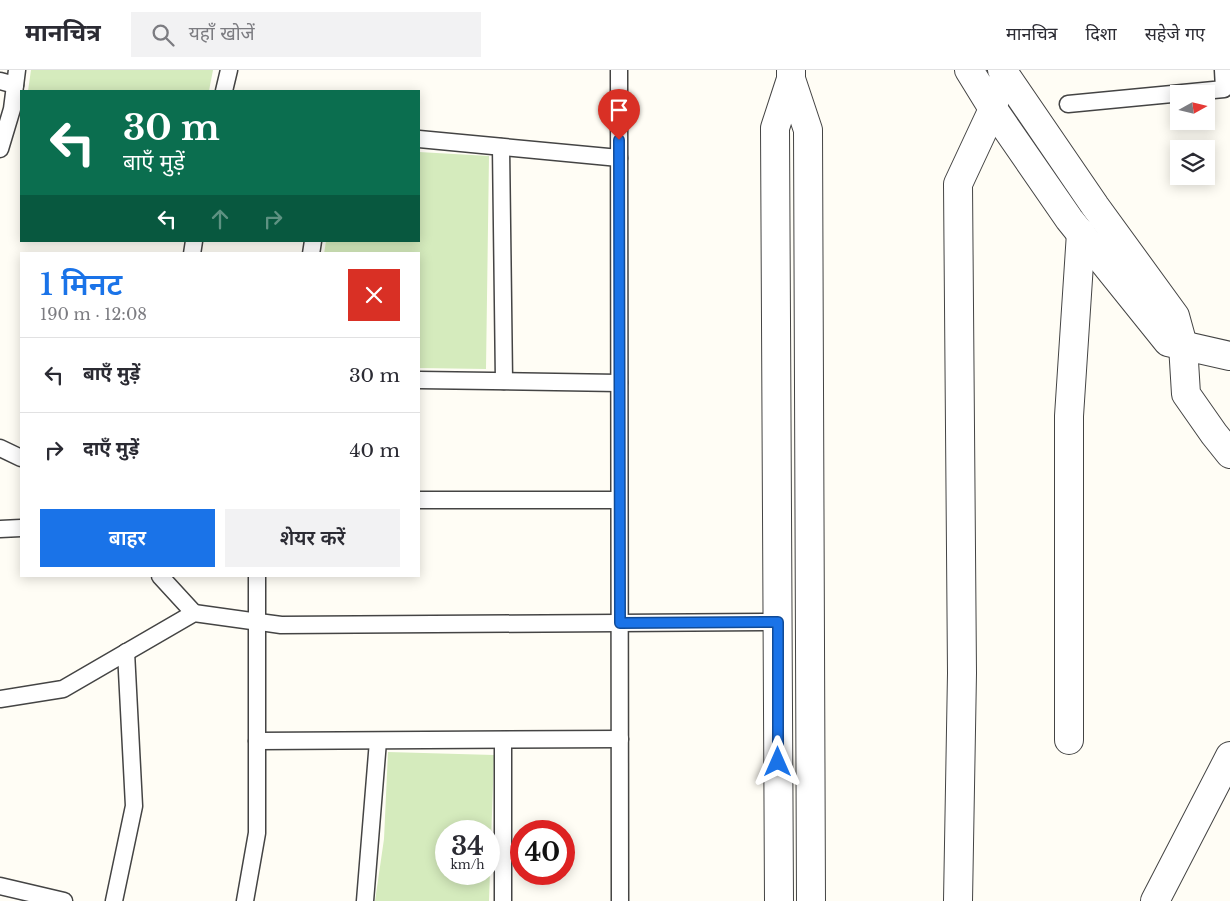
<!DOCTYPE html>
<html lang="hi">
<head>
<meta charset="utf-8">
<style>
	body { margin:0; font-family:"Libre Baskerville","Noto Sans Devanagari",serif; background:#f2f2f3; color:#2b2b33; height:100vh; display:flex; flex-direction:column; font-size:19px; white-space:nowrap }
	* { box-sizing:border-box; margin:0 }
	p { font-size:16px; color:#7c7c81 }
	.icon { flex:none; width:28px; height:28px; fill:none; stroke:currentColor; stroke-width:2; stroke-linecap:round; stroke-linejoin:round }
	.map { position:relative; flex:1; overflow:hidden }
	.sheet { position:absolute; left:20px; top:182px; width:400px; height:325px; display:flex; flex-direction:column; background:#fff; border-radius:0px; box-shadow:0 2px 12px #0003 }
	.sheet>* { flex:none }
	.top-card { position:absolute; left:20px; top:20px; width:400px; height:152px; border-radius:0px; box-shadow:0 2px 12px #0003; background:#0b6e4f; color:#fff; overflow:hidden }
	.needle { width:32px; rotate:82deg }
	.controls { position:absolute; left:1170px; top:15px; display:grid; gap:10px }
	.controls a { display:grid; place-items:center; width:45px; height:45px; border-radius:0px; background:#fff; box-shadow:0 2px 12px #0003; font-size:25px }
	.speed { position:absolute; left:435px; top:750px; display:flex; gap:10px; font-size:25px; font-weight:700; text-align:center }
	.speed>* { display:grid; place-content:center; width:65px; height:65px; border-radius:50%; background:#fff; box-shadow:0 2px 12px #0003; line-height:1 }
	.speed small { font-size:12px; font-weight:400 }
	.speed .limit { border:8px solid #d22; background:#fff; color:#111 }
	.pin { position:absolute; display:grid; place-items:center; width:42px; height:42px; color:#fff; margin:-51px -21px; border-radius:50% 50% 50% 0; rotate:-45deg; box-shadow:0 0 5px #0007 }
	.pin .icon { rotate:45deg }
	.me { position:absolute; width:55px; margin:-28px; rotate:0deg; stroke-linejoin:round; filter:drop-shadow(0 0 4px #0008) }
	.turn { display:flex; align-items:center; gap:18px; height:105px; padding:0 20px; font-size:22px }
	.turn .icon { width:65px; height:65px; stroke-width:2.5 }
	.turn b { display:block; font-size:35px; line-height:42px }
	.lanes { display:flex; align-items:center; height:48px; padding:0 20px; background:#0003; justify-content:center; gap:25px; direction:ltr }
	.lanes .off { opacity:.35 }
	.round { display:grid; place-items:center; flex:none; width:52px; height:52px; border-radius:0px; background:#f2f2f3 }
	.headline { display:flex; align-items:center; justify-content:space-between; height:85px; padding:0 20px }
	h1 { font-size:30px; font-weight:600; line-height:38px; color:#1a73e8 }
	.primary-button { display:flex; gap:10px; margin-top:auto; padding:10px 20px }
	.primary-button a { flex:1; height:58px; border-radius:0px; background:#1a73e8; color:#fff; font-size:20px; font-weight:600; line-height:58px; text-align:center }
	.primary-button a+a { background:#f2f2f3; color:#2b2b33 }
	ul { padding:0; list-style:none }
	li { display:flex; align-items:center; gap:15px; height:75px; padding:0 20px; border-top:1px solid #e1e1e2 }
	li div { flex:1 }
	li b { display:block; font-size:19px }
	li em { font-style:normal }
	header { display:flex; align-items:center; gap:30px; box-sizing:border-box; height:70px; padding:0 25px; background:#fff; border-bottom:1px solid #e1e1e2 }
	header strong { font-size:24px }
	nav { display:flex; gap:28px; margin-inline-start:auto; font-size:18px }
	.search { width:350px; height:45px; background:#f2f2f3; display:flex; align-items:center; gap:12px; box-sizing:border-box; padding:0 18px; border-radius:0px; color:#7c7c81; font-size:19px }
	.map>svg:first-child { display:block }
	.green { fill:#d5ebbd; fill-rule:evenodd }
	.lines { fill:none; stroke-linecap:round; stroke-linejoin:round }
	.service-casing { stroke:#444; stroke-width:19 }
	.minor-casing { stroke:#444; stroke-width:30 }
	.tertiary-casing { stroke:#444; stroke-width:30 }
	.service { stroke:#fff; stroke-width:16 }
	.minor { stroke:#fff; stroke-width:28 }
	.tertiary { stroke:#fff; stroke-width:28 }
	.route-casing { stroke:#114b97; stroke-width:12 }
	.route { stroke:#1a73e8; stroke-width:9 }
</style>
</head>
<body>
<header>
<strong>मानचित्र</strong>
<div class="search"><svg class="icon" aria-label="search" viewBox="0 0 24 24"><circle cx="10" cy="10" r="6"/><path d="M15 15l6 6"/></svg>यहाँ खोजें</div>
<nav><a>मानचित्र</a><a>दिशा</a><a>सहेजे गए</a></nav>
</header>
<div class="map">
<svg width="1230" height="831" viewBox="0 0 1230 831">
	<rect width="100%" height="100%" fill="#fffdf5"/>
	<g class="green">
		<path d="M 31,0 L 213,0 L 209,21 L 28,21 Z"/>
		<path d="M 419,82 L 489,86 L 486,299 L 419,298 L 419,184 L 324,184 L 326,171 L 419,171 Z"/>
		<path d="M 388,682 L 494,685 L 489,831 L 375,831 L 384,769 ZM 446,761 L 489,761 L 489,804 L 446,804 Z"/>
	</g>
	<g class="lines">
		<g class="service-casing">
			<g id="service">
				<path d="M 619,0 L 620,831"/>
				<path d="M 0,11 L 15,15"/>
				<path d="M 224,21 L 229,0"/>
				<path d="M 1068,34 L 1224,19 L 1223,0"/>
				<path d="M 419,69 L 619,88"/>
				<path d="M 501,77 L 504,311"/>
				<path d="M 0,79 L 12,39 L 17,0"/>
				<path d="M 192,184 L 194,171"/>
				<path d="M 311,184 L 313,171"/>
				<path d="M 419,310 L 619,313"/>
				<path d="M 0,378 L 21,388"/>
				<path d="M 419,430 L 619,430"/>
				<path d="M 0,459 L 21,458"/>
				<path d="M 160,506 L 194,543"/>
				<path d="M 0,629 L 63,619 L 194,543 L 281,555 L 778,552"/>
				<path d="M 257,671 L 620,669"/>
				<path d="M 0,816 L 64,831"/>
				<path d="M 114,831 L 134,736 L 126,582"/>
				<path d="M 245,831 L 257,763 L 257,506"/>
				<path d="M 365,831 L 378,671"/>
				<path d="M 503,831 L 503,670"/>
			</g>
		</g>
		<g class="minor-casing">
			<g id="minor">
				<path d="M 1183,275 L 1186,324 L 1214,364 L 1230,384"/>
				<path d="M 1069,670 L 1069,346 L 1081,163"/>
				<path d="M 958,831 L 962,603 L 958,114 L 993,39 L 997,18"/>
				<path d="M 1155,831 L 1230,686"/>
			</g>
		</g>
		<g class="tertiary-casing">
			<g id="tertiary">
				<path d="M 969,0 L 993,39 L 1069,149 L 1168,272 L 1230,286"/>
				<path d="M 1002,0 L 1095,136 L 1175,246 L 1183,275"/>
				<path d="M 791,9 L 808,60 L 811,831"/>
				<path d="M 779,831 L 775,58 L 791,9 L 791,0"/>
			</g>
		</g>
		<use href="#service" class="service"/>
		<use href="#minor" class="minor"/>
		<use href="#tertiary" class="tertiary"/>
	</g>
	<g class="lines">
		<g class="route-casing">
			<path id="route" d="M 619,70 L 620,553 L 778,552 L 778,692"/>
		</g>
		<use href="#route" class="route"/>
	</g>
</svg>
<div class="controls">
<a><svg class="needle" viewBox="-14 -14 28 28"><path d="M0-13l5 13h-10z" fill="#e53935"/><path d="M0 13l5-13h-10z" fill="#7c7c81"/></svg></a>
<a><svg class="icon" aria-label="layers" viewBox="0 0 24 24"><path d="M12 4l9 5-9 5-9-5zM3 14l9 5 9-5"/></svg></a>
</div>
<div class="speed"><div>34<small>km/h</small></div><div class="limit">40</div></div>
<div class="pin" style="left:619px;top:70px;background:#d93025"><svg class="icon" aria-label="arrive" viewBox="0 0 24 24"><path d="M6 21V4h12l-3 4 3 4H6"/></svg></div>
<svg class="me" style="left:778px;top:692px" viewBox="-20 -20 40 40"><path d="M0-17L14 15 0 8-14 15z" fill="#1a73e8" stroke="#fff" stroke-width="4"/></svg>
<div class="top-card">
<div class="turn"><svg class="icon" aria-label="left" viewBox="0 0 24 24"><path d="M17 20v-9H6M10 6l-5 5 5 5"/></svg><div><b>30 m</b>बाएँ मुड़ें</div></div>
<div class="lanes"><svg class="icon" aria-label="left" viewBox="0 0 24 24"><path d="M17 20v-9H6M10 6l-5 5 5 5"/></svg><svg class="icon off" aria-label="ahead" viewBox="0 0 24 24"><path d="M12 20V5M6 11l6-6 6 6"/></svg><svg class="icon off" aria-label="right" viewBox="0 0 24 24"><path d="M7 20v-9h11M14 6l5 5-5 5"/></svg></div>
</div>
<section class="sheet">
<div class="headline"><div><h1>1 मिनट</h1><p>190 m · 12:08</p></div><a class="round" style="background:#d93025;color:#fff"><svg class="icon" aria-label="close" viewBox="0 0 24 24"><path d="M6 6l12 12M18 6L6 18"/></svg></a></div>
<ul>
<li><svg class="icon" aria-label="left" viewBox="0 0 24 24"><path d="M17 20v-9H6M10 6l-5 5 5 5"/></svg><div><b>बाएँ मुड़ें</b></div><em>30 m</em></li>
<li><svg class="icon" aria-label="right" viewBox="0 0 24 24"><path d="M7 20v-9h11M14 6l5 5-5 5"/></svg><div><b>दाएँ मुड़ें</b></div><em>40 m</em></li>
</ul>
<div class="primary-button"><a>बाहर</a><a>शेयर करें</a></div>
</section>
</div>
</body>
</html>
